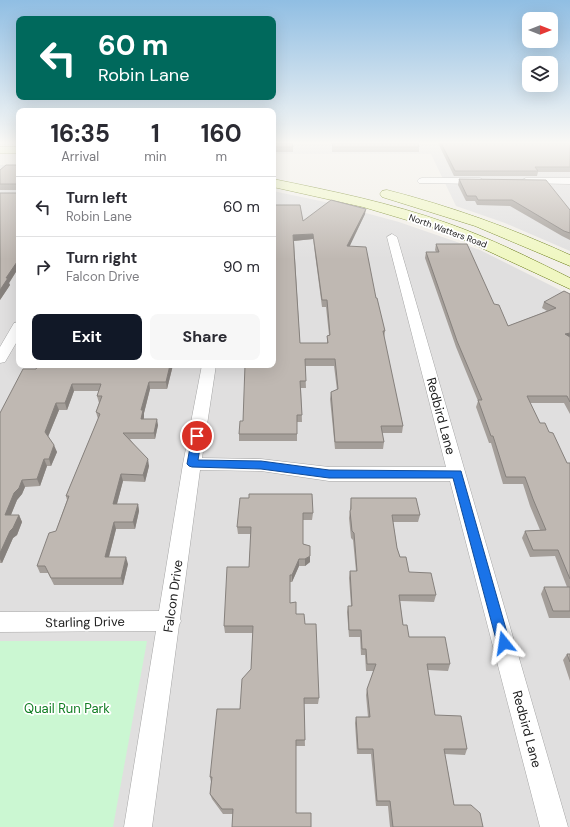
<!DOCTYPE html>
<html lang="en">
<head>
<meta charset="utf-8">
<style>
	body { margin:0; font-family:"DM Sans",sans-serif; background:#f7f7f7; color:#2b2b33; height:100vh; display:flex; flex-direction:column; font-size:15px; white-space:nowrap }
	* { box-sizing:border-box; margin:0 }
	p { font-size:13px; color:#7c7c81 }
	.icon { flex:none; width:22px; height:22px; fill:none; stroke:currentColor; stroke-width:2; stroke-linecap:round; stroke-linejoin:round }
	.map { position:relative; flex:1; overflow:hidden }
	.side { position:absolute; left:16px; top:108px; width:260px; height:260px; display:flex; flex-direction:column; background:#fff; border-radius:8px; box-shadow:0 4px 16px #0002 }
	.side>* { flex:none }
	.hud { position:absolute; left:16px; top:16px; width:260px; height:84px; border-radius:8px; box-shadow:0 4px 16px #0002; background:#00695c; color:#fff; overflow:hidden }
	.needle { width:26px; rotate:90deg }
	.fabs { position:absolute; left:522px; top:12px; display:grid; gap:8px }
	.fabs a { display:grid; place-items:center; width:36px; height:36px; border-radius:8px; background:#fff; box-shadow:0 4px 16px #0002; font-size:20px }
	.pin { position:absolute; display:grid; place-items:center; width:34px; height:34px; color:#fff; margin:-17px; border:2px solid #fff; border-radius:50%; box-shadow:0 1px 4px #0007 }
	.me { position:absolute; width:44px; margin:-22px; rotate:345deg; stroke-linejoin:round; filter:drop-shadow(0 0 3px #0008) }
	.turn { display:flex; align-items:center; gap:14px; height:84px; padding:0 16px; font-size:18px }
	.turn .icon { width:52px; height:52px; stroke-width:2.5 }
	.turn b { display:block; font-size:28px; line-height:34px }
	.eta { display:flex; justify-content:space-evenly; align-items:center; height:68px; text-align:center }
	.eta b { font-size:24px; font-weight:700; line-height:28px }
	.button { display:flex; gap:8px; margin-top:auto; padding:8px 16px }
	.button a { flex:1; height:46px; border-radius:8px; background:#111827; color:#fff; font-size:16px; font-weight:700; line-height:46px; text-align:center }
	.button a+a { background:#f7f7f7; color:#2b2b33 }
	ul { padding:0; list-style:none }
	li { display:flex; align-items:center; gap:12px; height:60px; padding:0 16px; border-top:1px solid #e1e1e2 }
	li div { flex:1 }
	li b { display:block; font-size:15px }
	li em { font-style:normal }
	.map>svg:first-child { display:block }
	.residential { fill:#e0dfdf }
	.park { fill:#cbf7d2 }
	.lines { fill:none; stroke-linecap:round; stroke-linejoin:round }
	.minor-casing { stroke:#a6a6a6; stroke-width:1 }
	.secondary-casing { stroke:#63770b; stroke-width:1 }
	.minor { fill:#fff; fill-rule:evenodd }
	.secondary { fill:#f0f7c2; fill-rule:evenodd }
	.wall { fill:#a49e99; fill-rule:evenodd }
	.shaded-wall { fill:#86817d }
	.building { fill:#bfb8b2; stroke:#86817d; fill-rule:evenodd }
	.route { fill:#1a73e8; stroke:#114b97 }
	.labels { text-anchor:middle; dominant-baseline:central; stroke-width:3.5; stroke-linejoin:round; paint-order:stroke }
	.far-street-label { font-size:9px; fill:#222; stroke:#fff }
	.near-street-label { font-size:13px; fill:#222; stroke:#fff }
	.near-park-label { font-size:13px; fill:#127e24; stroke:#fff }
</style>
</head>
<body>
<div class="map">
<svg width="570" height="827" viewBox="0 0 570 827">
	<rect width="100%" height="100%" fill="#f2efe9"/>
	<g class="residential">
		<path d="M 273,143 L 570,143 L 570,251 L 505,223 L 456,206 L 431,154 L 273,154 Z"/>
		<path d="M 0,165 L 19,165 L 19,365 L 273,365 L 273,191 L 325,202 L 399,222 L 480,250 L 570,295 L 570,827 L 0,827 Z"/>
	</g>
	<path class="park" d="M 0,641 L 147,641 L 113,827 L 0,827 Z"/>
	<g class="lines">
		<g class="minor-casing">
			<g id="minor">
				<path d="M 422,178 L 480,178 L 485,181 L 480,184 L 419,183 L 417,181 L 419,179 Z"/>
				<path d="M 526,178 L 570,178 L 570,184 L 523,183 L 521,181 Z"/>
				<path d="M 392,234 L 397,237 L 568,827 L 540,827 L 450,481 L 329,481 L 261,471 L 200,470 L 180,619 L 181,621 L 179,625 L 152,827 L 124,827 L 156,631 L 0,632 L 0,612 L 159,611 L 183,464 L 202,365 L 216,365 L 202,458 L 261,459 L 329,467 L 446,467 L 387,237 Z"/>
				<path d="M 19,322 L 19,338 L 5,362 L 0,363 L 0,347 L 14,323 Z"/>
			</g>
		</g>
		<g class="secondary-casing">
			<g id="secondary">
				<rect x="0" y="147" width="19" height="6"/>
				<path d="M 273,179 C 332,191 391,203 447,223 C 490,238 530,258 570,278 L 570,289 L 473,244 L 437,229 L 363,207 L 273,187 Z"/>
				<path d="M 387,190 C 450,206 511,228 570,255 L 570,266 L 475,226 L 382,197 L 380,194 L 382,191 Z"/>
			</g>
		</g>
		<use href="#minor" class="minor"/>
		<use href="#secondary" class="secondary"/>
	</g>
	<g class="wall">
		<path d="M 273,143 L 293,147 L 293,152 L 273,152 Z"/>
		<path d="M 332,143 L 418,143 L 419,147 L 419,152 L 332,152 Z"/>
		<path d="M 438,143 L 570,143 L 570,172 L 538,172 L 537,176 L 454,176 Z"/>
		<path d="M 19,165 L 19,267 L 9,283 L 10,285 L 0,300 L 18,190 L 0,190 L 0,170 Z"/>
		<path d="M 459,179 L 570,210 L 570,240 L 562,236 L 510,206 L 477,205 L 475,201 L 466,201 L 458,185 Z"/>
		<path d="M 273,205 L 303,221 L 365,214 L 349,246 L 376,298 L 385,331 L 384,338 L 403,426 L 402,433 L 382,433 L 384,442 L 383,449 L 335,449 L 330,399 L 331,392 L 337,390 L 334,366 L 305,366 L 306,388 L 301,388 L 302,422 L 297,422 L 297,441 L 239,441 L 239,434 L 243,421 ZM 313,239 L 322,307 L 326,307 L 329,335 L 327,336 L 327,343 L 300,343 L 294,241 Z"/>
		<path d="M 436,244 L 494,304 L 508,326 L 547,311 L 542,308 L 544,302 L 570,294 L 570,414 L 564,403 L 530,403 L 540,423 L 549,432 L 567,463 L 570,463 L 570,618 L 549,618 L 541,594 L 544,587 L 567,587 L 555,556 L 530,557 L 522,538 L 525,531 L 540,530 L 530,506 L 523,484 L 503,484 L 491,443 L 489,443 L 476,407 L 478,401 L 456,347 L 425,258 L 426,252 L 436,252 L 435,250 Z"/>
		<path d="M 38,365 L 173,365 L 167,389 L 150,389 L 144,413 L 144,419 L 158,425 L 155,439 L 130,439 L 149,466 L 145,482 L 123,481 L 117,504 L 138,504 L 139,511 L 135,529 L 116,529 L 109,557 L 128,564 L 123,585 L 54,585 L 48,573 L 40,573 L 37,566 L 56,531 L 67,500 L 66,496 L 98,419 L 96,412 L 99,403 L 97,396 L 99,391 L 74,391 L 67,410 L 59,410 L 48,437 L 57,452 L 51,466 L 47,466 L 40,486 L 25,487 L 22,494 L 17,500 L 11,515 L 19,515 L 22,522 L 17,535 L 13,538 L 2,563 L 0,563 L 0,413 L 36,369 Z"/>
		<path d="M 249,498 L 313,513 L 312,520 L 303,520 L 303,544 L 310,562 L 305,566 L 299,566 L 292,582 L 290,582 L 290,603 L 296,614 L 305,624 L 319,698 L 318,704 L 304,704 L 305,746 L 296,746 L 233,814 L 223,814 L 212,799 L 210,794 L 211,782 L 210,777 L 240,709 L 251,669 L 253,633 L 225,633 L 224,626 L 249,567 L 251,534 L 238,534 L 237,527 Z"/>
		<path d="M 351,498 L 420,515 L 418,522 L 393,522 L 397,548 L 400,557 L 409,572 L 436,595 L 434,602 L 400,601 L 403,625 L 409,637 L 450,664 L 448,671 L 428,670 L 435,715 L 467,749 L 465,755 L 445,754 L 454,805 L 483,827 L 390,827 L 388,806 L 376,806 L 371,754 L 357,754 L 355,723 L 356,717 L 368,717 L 366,695 L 367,689 L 374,671 L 366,671 L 365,655 L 361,655 L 360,637 L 349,637 L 347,612 L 348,606 L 351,606 L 349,578 L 350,571 L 356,571 L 353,540 L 351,538 L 349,518 L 350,511 L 350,510 Z"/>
		<path d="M 567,654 L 570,654 L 570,681 L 563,660 Z"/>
	</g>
	<g class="shaded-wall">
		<path d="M 366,209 L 365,214 L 347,252 L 347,246 Z"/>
		<path d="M 313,234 L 313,239 L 293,241 L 293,235 Z"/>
		<path d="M 19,259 L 19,267 L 9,283 L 10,285 L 0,300 L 0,290 L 6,278 Z"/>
		<path d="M 570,333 L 570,338 L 565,334 Z"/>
		<path d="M 170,365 L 173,365 L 167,389 L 166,382 Z"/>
		<path d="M 149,382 L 150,389 L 144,413 L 144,417 L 142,425 L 141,419 L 141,410 Z"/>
		<path d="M 72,384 L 74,391 L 67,410 L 65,403 Z"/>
		<path d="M 56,403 L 59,410 L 47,439 L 45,432 Z"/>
		<path d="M 157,419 L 158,425 L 155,439 L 154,433 Z"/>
		<path d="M 54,445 L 57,452 L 51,466 L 49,459 Z"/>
		<path d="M 44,459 L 47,466 L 40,486 L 37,479 Z"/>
		<path d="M 148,459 L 149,466 L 145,482 L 143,475 Z"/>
		<path d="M 121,474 L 123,481 L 115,511 L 113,504 Z"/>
		<path d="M 22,480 L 25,487 L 22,494 L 17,500 L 8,522 L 5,515 L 14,493 Z"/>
		<path d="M 138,504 L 139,511 L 135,529 L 133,522 Z"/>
		<path d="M 19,515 L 22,522 L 17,535 L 13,538 L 2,563 L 0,559 L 0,553 L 10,531 Z"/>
		<path d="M 114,522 L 116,529 L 107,564 L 105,557 Z"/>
		<path d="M 310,556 L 310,562 L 305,566 L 305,559 Z"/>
		<path d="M 126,557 L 128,564 L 123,585 L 121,578 Z"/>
		<path d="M 299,559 L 299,566 L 292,582 L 292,575 Z"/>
	</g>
	<g class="building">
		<path d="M 273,143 L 292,143 L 293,147 L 273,147 Z"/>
		<path d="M 332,143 L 418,143 L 419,147 L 333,147 Z"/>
		<path d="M 441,143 L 570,143 L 570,167 L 535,167 L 538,171 L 455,171 Z"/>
		<path d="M 6,165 L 19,165 L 19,259 L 6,278 L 8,278 L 0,290 L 0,193 L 17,193 L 19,186 L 17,184 L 0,184 L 0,170 Z"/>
		<path d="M 459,179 L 546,180 L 570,210 L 570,233 L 564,231 L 512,200 L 478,200 L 476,196 L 467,196 Z"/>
		<path d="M 331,200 L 366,209 L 347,246 L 366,247 L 376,298 L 377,298 L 385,331 L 383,331 L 403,426 L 381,426 L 384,442 L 335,442 L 331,392 L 338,389 L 335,359 L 305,359 L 306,381 L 300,381 L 302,415 L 297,415 L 297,434 L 239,434 L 240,421 L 243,421 L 245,365 L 273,365 L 273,205 L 300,205 L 303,221 ZM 313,234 L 322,300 L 327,300 L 330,335 L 327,336 L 328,343 L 300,343 L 293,235 Z"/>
		<path d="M 436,244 L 467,244 L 494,304 L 499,305 L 508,326 L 556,308 L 544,302 L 564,291 L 570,294 L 570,333 L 565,334 L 570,337 L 570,402 L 567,396 L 527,396 L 540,423 L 545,423 L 549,432 L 553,433 L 567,463 L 570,463 L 570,579 L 558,550 L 533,550 L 525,531 L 546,530 L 533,499 L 525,477 L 506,477 L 493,436 L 491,436 L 478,400 L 482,400 L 457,341 L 426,252 L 439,252 Z"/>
		<path d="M 38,365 L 170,365 L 166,382 L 149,382 L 141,410 L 143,410 L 141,419 L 157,419 L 154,433 L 123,433 L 148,459 L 143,475 L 121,474 L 113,504 L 138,504 L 133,522 L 114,522 L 105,557 L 126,557 L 121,578 L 51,578 L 45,566 L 37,566 L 49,533 L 56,531 L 69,496 L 66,496 L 100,414 L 96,412 L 102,396 L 97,396 L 101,384 L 72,384 L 65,403 L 56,403 L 45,432 L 54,445 L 49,459 L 44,459 L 37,479 L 22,480 L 19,488 L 14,493 L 5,515 L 19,515 L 13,528 L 10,531 L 0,553 L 0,413 L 23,369 L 36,369 Z"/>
		<path d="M 249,494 L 312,494 L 313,513 L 303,513 L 303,544 L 310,546 L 310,556 L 305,559 L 299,559 L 292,575 L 290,575 L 290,603 L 296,602 L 296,614 L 304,614 L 305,624 L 316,624 L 319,698 L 304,698 L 305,740 L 296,740 L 296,813 L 311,813 L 311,827 L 232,827 L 233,809 L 222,809 L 210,794 L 212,777 L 210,777 L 217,709 L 240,709 L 242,679 L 251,669 L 253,626 L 224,626 L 227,567 L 249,567 L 251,527 L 237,527 L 240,498 L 249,498 Z"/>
		<path d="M 351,498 L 416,498 L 420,515 L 392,515 L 397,548 L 400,557 L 406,557 L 409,572 L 431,573 L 436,595 L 399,595 L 403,625 L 407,625 L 409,637 L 445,637 L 450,664 L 427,664 L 435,715 L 461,716 L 467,749 L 444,749 L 454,805 L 471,805 L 480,813 L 483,827 L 393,827 L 390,801 L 377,801 L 373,749 L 358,749 L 356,717 L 370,717 L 367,689 L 376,664 L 367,664 L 366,649 L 362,649 L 361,630 L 349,630 L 348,606 L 352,606 L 350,571 L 357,571 L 354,533 L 352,531 L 350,511 L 351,509 Z"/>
		<path d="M 544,587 L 570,587 L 570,611 L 553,611 Z"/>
		<path d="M 567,654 L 570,654 L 570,662 Z"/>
	</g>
	<linearGradient id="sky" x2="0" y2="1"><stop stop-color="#90bee3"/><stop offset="0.55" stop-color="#f9f8f5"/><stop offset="1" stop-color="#f9f8f5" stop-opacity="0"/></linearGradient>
	<rect width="570" height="259" fill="url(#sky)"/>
	<path class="route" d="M 197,432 L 202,436 L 198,460 L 261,461 L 329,470 L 461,471 L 510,643 L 508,647 L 504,649 L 499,647 L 497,643 L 453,478 L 329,478 L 261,469 L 192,467 L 189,466 L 187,464 L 192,436 Z"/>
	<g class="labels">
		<g class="far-street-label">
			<text transform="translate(448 231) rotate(20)">North Watters Road</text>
		</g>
		<g class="near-street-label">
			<text transform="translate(441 416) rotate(75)">Redbird Lane</text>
			<text transform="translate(173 596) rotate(-82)">Falcon Drive</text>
			<text transform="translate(85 622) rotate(-1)">Starling Drive</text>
			<text transform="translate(527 729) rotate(75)">Redbird Lane</text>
		</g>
		<g class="near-park-label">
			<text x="67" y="708">Quail Run Park</text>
		</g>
	</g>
</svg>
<div class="fabs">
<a><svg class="needle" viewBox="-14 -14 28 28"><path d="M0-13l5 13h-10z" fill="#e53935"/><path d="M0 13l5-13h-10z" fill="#7c7c81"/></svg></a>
<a><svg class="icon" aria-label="layers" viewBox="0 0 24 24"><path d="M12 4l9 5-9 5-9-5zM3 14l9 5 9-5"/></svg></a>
</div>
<div class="pin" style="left:197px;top:436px;background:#d93025"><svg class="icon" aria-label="arrive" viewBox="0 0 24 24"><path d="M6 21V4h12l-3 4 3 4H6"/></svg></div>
<svg class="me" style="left:504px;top:643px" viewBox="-20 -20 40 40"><path d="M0-17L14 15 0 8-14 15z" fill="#1a73e8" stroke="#fff" stroke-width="4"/></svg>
<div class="hud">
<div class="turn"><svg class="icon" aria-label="left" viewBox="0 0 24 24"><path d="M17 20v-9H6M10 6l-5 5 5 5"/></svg><div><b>60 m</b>Robin Lane</div></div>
</div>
<section class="side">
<div class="eta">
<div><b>16:35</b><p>Arrival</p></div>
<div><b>1</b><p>min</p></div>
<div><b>160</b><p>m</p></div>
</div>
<ul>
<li><svg class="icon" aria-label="left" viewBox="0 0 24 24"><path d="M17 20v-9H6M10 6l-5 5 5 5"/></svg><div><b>Turn left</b><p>Robin Lane</p></div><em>60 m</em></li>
<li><svg class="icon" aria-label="right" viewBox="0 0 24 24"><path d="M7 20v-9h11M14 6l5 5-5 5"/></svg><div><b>Turn right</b><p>Falcon Drive</p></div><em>90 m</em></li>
</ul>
<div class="button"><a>Exit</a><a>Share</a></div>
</section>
</div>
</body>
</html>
